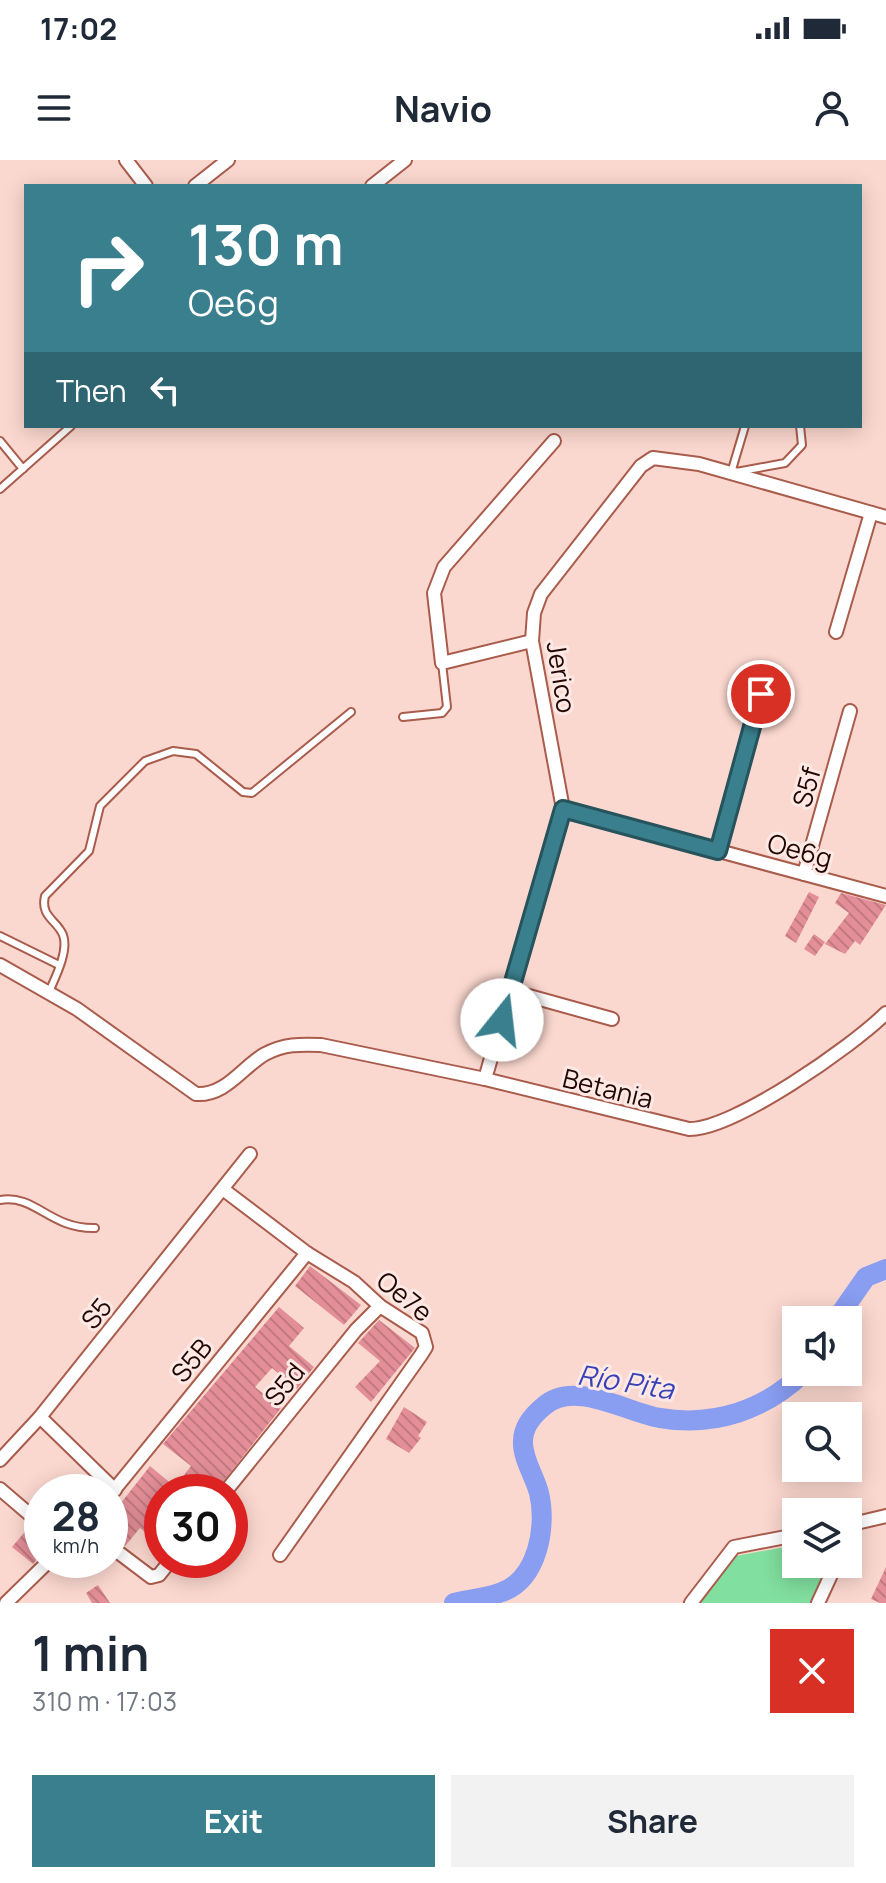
<!DOCTYPE html>
<html lang="en">
<head>
<meta charset="utf-8">
<style>
	body { margin:0; font-family:Manrope,sans-serif; background:#f2f2f3; color:#1f2937; height:100vh; display:flex; flex-direction:column; font-size:30px; white-space:nowrap }
	* { box-sizing:border-box; margin:0 }
	p { font-size:26px; color:#747a83 }
	.icon { flex:none; width:44px; height:44px; fill:none; stroke:currentColor; stroke-width:2; stroke-linecap:round; stroke-linejoin:round }
	.map { position:relative; height:1443px; overflow:hidden }
	.drawer { display:flex; flex-direction:column; background:#fff; flex:1 }
	.drawer>* { flex:none }
	.hud { position:absolute; left:24px; top:24px; width:838px; height:244px; border-radius:0px; box-shadow:0 4px 20px #0003; background:#3a7f8d; color:#fff; overflow:hidden }
	.buttons { position:absolute; left:782px; top:1146px; display:grid; gap:16px }
	.buttons a { display:grid; place-items:center; width:80px; height:80px; border-radius:0px; background:#fff; box-shadow:0 4px 20px #0003; font-size:40px }
	.speed { position:absolute; left:24px; top:1314px; display:flex; gap:16px; font-size:40px; font-weight:700; text-align:center }
	.speed>* { display:grid; place-content:center; width:104px; height:104px; border-radius:50%; background:#fff; box-shadow:0 4px 20px #0003; line-height:1 }
	.speed small { font-size:20px; font-weight:400 }
	.speed .limit { border:12px solid #d22; background:#fff; color:#111 }
	.pin { position:absolute; display:grid; place-items:center; width:68px; height:68px; color:#fff; margin:-34px; border:4px solid #fff; border-radius:50%; box-shadow:0 2px 8px #0007 }
	.me { position:absolute; width:88px; margin:-44px; rotate:16deg; stroke-linejoin:round; filter:drop-shadow(0 0 6px #0008) }
	.turn { display:flex; align-items:center; gap:28px; height:168px; padding:0 32px; font-size:36px }
	.turn .icon { width:104px; height:104px; stroke-width:2.5 }
	.turn b { display:block; font-size:56px; line-height:68px }
	.then { display:flex; align-items:center; height:76px; padding:0 32px; background:#0003; gap:16px; font-size:30px }
	.round { display:grid; place-items:center; flex:none; width:84px; height:84px; border-radius:0px; background:#f2f2f3 }
	.head { display:flex; align-items:center; justify-content:space-between; height:136px; padding:0 32px }
	h1 { font-size:48px; font-weight:700; line-height:60px }
	.primary-button { display:flex; gap:16px; margin-top:auto; padding:16px 32px }
	.primary-button a { flex:1; height:92px; border-radius:0px; background:#3a7f8d; color:#fff; font-size:32px; font-weight:700; line-height:92px; text-align:center }
	.primary-button a+a { background:#f2f2f3; color:#1f2937 }
	.status { display:flex; justify-content:space-between; align-items:center; height:56px; padding:0 40px; background:#fff; direction:ltr }
	.status svg { height:22px; fill:currentColor }
	header { display:flex; justify-content:space-between; align-items:center; height:104px; padding:0 32px; background:#fff; font-size:36px; font-weight:700 }
	.map>svg:first-child { display:block }
	.park { fill:#81df9f }
	.lines { fill:none; stroke-linecap:round; stroke-linejoin:round }
	.river { stroke:#899df1; stroke-width:20 }
	.building { fill:url(#building-back-hatch) }
	.lane-casing { stroke:#a95c4c; stroke-width:10 }
	.street-casing { stroke:#a95c4c; stroke-width:16 }
	.lane { stroke:#fff; stroke-width:6 }
	.street { stroke:#fff; stroke-width:12 }
	.route-casing { stroke:#26535c; stroke-width:20 }
	.route { stroke:#3a7f8d; stroke-width:14 }
	.labels { text-anchor:middle; dominant-baseline:central; stroke-width:6; stroke-linejoin:round; paint-order:stroke }
	.street-label { font-size:26px; fill:#230602; stroke:#fce9e5 }
	.water-label { font-size:28px; font-style:italic; fill:#3841b8; stroke:#fce9e5 }
</style>
</head>
<body>
<div class="status"><b>17:02</b><svg viewBox="0 0 49 12"><path d="M0 12V9h3v3zM5 12V6h3v6zM10 12V3h3v9zM15 12V0h3v12zM26 1h20v11H26zM47 4h2v5h-2z"/></svg></div>
<header><svg class="icon" aria-label="menu" viewBox="0 0 24 24"><path d="M4 6h16M4 12h16M4 18h16"/></svg>Navio<svg class="icon" aria-label="person" viewBox="0 0 24 24"><circle cx="12" cy="8" r="4"/><path d="M4 21q1-7 8-7t8 7"/></svg></header>
<div class="map">
<svg width="886" height="1443" viewBox="0 0 886 1443">
	<defs>
		<pattern id="building-back-hatch" width="6" height="6" patternUnits="userSpaceOnUse" patternTransform="scale(2)"><rect width="6" height="6" fill="#e38e98"/><path d="M-1 5l2 2M0 0l6 6M5-1l2 2" fill="none" stroke="#c27981"/></pattern>
	</defs>
	<rect width="100%" height="100%" fill="#fbd8cf"/>
	<path class="park" d="M 796,1385 L 796,1404 L 828,1404 L 811,1443 L 700,1443 L 736,1396 Z"/>
	<g class="lines">
		<g class="river">
			<path d="M 836,1160 L 866,1117 L 886,1109"/>
			<path d="M 454,1443 C 470,1439 487,1438 502,1432 C 538,1419 547,1366 539,1333 C 535,1317 522,1298 523,1281 C 523,1266 533,1255 544,1246 C 574,1219 628,1253 660,1258 C 715,1267 765,1250 804,1212"/>
		</g>
	</g>
	<g class="building">
		<path d="M 809,732 L 819,737 L 796,783 L 785,776 Z"/>
		<path d="M 841,733 L 886,745 L 860,785 L 855,781 L 845,794 L 825,784 L 849,753 L 835,743 Z"/>
		<path d="M 814,774 L 825,782 L 815,796 L 804,789 Z"/>
		<path d="M 310,1106 L 361,1145 L 344,1165 L 295,1126 Z"/>
		<path d="M 279,1147 L 304,1168 L 289,1186 L 314,1207 L 297,1229 L 272,1208 L 255,1227 L 281,1248 L 215,1332 L 162,1332 L 162,1386 L 140,1368 L 125,1386 L 110,1371 L 110,1357 L 150,1306 L 175,1327 L 191,1306 L 163,1284 Z"/>
		<path d="M 379,1160 L 415,1188 L 371,1242 L 355,1227 L 380,1201 L 358,1183 Z"/>
		<path d="M 404,1247 L 427,1262 L 418,1276 L 421,1278 L 409,1293 L 386,1279 Z"/>
		<path d="M 28,1368 L 42,1380 L 42,1393 L 33,1404 L 12,1387 Z"/>
		<path d="M 886,1407 L 886,1443 L 880,1443 L 871,1439 Z"/>
		<path d="M 98,1425 L 110,1443 L 92,1443 L 86,1433 Z"/>
	</g>
	<g class="lines">
		<g class="lane-casing">
			<g id="lane">
				<path d="M 745,266 L 731,313 L 785,303 L 802,285 L 800,266"/>
				<path d="M 0,281 L 23,309"/>
				<path d="M 0,329 L 71,266"/>
				<path d="M 403,557 L 442,553 L 447,547 L 442,503"/>
				<path d="M 0,776 L 59,805"/>
				<path d="M 49,832 C 55,818 69,791 63,775 C 57,760 40,757 45,736 L 89,691 L 100,646 L 145,601 L 173,591 L 196,594 L 243,632 L 252,633 L 351,552"/>
				<path d="M 0,1040 C 36,1034 49,1069 95,1068"/>
			</g>
		</g>
		<g class="street-casing">
			<g id="street">
				<path d="M 126,0 L 146,26"/>
				<path d="M 195,26 L 228,0"/>
				<path d="M 372,26 L 405,0"/>
				<path d="M 836,472 L 871,353"/>
				<path d="M 532,481 L 442,503 L 434,433 L 444,407 L 554,281"/>
				<path d="M 563,649 L 886,736"/>
				<path d="M 718,691 L 761,534"/>
				<path d="M 804,714 L 850,551"/>
				<path d="M 0,805 L 77,849 L 196,934 C 226,936 242,907 265,894 C 284,884 300,884 321,885 L 485,919 L 689,969 C 733,970 853,886 886,853"/>
				<path d="M 511,831 L 612,859"/>
				<path d="M 485,919 L 563,649 L 532,481 L 534,453 L 541,434 L 641,306 L 653,298 L 699,304 L 886,357"/>
				<path d="M 224,1030 L 307,1093 L 354,1122 L 380,1146 L 422,1173 L 426,1187 L 421,1195 L 280,1395"/>
				<path d="M 40,1257 L 115,1330"/>
				<path d="M 0,1300 L 40,1257 L 250,994"/>
				<path d="M 0,1329 L 42,1365"/>
				<path d="M 225,1332 L 356,1170 L 380,1146"/>
				<path d="M 110,1335 L 307,1093"/>
				<path d="M 848,1365 L 886,1356"/>
				<path d="M 110,1386 L 151,1417 L 159,1415 L 171,1400"/>
				<path d="M 6,1443 L 50,1400"/>
				<path d="M 691,1443 L 734,1387 L 796,1375"/>
				<path d="M 818,1443 L 836,1404"/>
			</g>
		</g>
		<use href="#lane" class="lane"/>
		<use href="#street" class="street"/>
	</g>
	<g class="lines">
		<g class="route-casing">
			<path id="route" d="M 502,860 L 563,649 L 718,691 L 761,534"/>
		</g>
		<use href="#route" class="route"/>
	</g>
	<g class="labels">
		<g class="street-label">
			<text transform="translate(562 517) rotate(81)">Jerico</text>
			<text transform="translate(806 627) rotate(-74)">S5f</text>
			<text transform="translate(800 690) rotate(15)">Oe6g</text>
			<text transform="translate(608 928) rotate(14)">Betania</text>
			<text transform="translate(405 1136) rotate(39)">Oe7e</text>
			<text transform="translate(96 1153) rotate(-51)">S5</text>
			<text transform="translate(191 1200) rotate(-51)">S5B</text>
			<text transform="translate(284 1224) rotate(-51)">S5d</text>
		</g>
		<g class="water-label">
			<text transform="translate(626 1221) rotate(9)">Río Pita</text>
		</g>
	</g>
</svg>
<div class="buttons">
<a><svg class="icon" aria-label="sound" viewBox="0 0 24 24"><path d="M4 9h4l5-4v14l-5-4H4zM17 9q2 3 0 6"/></svg></a>
<a><svg class="icon" aria-label="search" viewBox="0 0 24 24"><circle cx="10" cy="10" r="6"/><path d="M15 15l6 6"/></svg></a>
<a><svg class="icon" aria-label="layers" viewBox="0 0 24 24"><path d="M12 4l9 5-9 5-9-5zM3 14l9 5 9-5"/></svg></a>
</div>
<div class="speed"><div>28<small>km/h</small></div><div class="limit">30</div></div>
<div class="pin" style="left:761px;top:534px;background:#d93025"><svg class="icon" aria-label="arrive" viewBox="0 0 24 24"><path d="M6 21V4h12l-3 4 3 4H6"/></svg></div>
<svg class="me" style="left:502px;top:860px" viewBox="-20 -20 40 40"><circle r="19" fill="#fff"/><path d="M0-13L10 11 0 6-10 11z" fill="#3a7f8d"/></svg>
<div class="hud">
<div class="turn"><svg class="icon" aria-label="right" viewBox="0 0 24 24"><path d="M7 20v-9h11M14 6l5 5-5 5"/></svg><div><b>130 m</b>Oe6g</div></div>
<div class="then">Then<svg class="icon" aria-label="left" viewBox="0 0 24 24"><path d="M17 20v-9H6M10 6l-5 5 5 5"/></svg></div>
</div>
</div>
<section class="drawer">
<div class="head"><div><h1>1 min</h1><p>310 m · 17:03</p></div><a class="round" style="background:#d93025;color:#fff"><svg class="icon" aria-label="close" viewBox="0 0 24 24"><path d="M6 6l12 12M18 6L6 18"/></svg></a></div>
<div class="primary-button"><a>Exit</a><a>Share</a></div>
</section>
</body>
</html>
